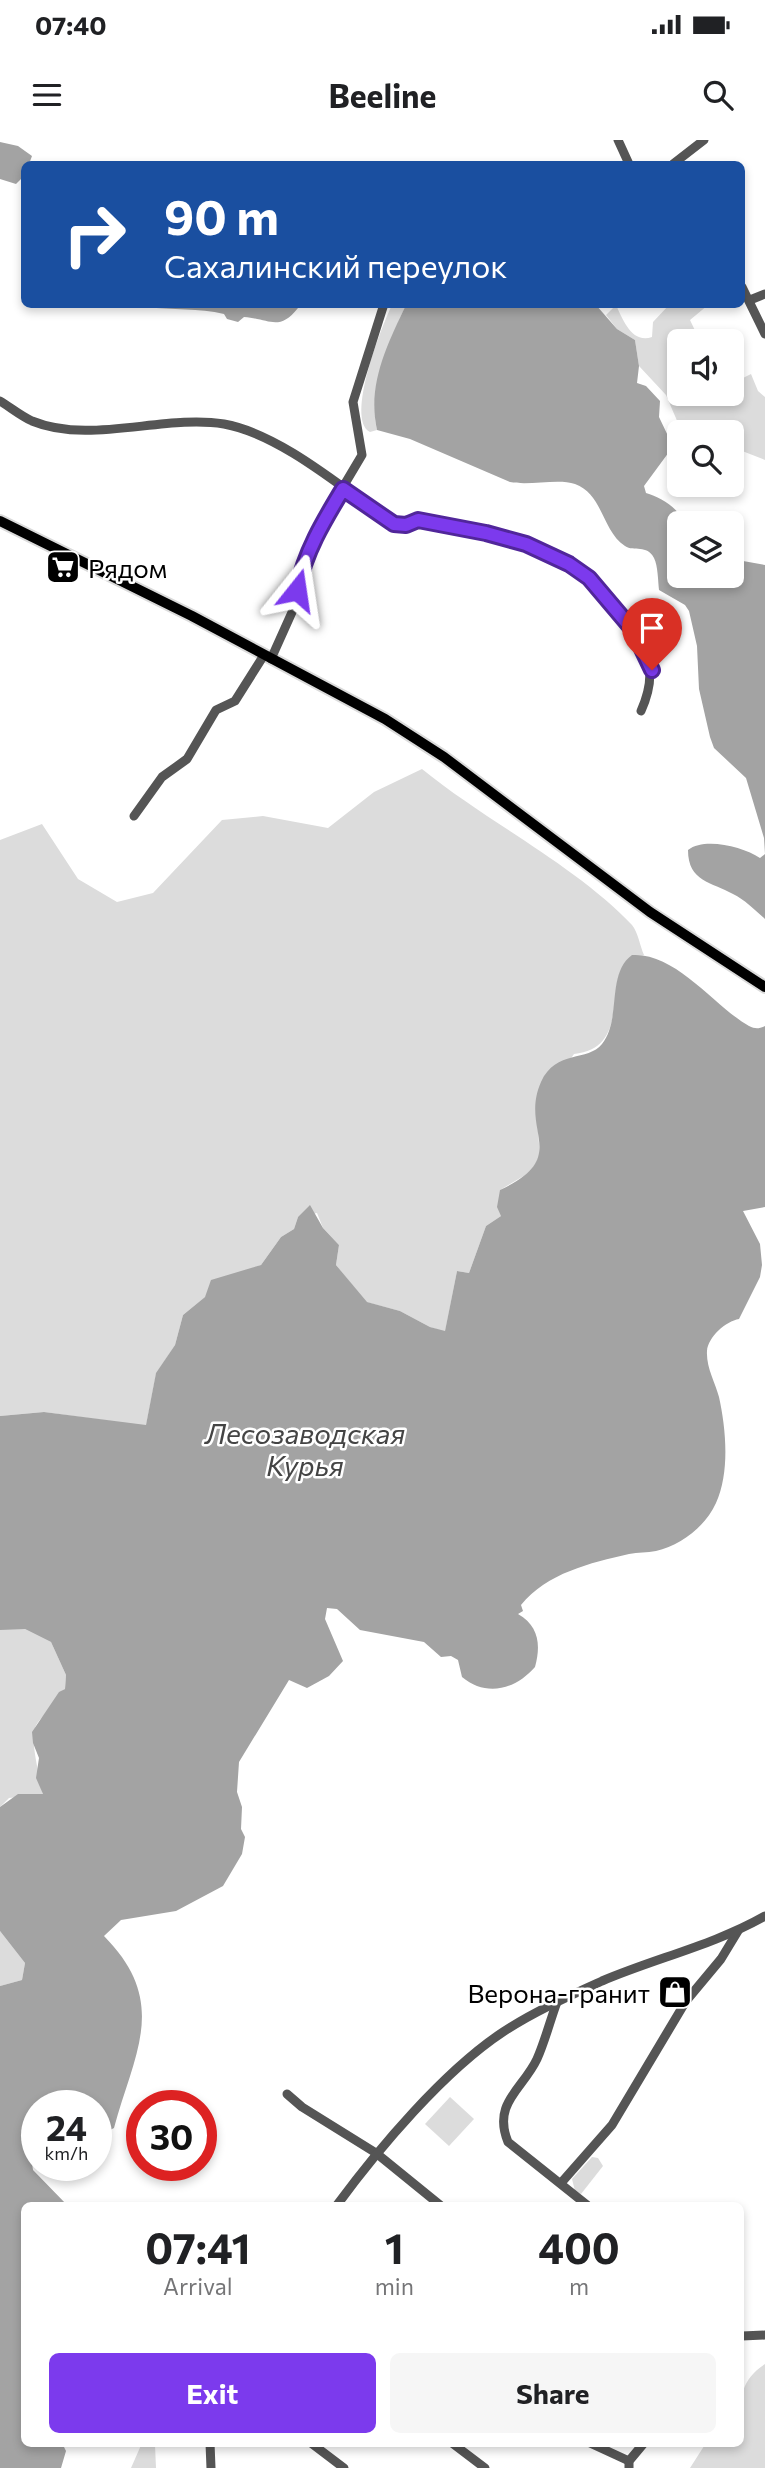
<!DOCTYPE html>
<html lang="en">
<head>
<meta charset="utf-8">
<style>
	body { margin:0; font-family:Commissioner,sans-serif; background:#f6f6f6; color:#202124; height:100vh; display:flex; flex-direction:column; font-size:26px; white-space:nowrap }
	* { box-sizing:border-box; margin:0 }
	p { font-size:23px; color:#757577 }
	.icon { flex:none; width:38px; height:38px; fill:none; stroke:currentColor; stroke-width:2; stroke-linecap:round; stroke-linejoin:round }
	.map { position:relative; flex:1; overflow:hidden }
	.panel { position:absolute; left:21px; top:2062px; width:723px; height:245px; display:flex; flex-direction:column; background:#fff; border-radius:10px; box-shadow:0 4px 10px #0003 }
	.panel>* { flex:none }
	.hud { position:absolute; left:21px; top:21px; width:724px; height:147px; border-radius:10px; box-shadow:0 4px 10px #0003; background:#1a4fa0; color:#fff; overflow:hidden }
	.tools { position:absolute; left:667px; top:189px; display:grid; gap:14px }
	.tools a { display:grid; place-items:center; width:77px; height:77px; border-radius:10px; background:#fff; box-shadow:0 4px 10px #0003; font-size:35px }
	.speed { position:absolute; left:21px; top:1950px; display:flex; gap:14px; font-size:35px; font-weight:700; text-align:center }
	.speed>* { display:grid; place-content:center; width:91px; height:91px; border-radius:50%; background:#fff; box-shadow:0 4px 10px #0003; line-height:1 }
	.speed small { font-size:18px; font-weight:400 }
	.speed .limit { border:10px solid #d22; background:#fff; color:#111 }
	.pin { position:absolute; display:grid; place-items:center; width:60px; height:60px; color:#fff; margin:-72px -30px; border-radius:50% 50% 50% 0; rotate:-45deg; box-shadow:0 0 7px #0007 }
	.pin .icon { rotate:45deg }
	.me { position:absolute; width:77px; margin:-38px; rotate:15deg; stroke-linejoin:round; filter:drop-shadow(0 0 5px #0008) }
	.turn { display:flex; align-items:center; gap:24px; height:147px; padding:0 28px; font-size:32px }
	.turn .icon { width:91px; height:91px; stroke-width:2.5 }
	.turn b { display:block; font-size:49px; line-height:60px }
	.eta { display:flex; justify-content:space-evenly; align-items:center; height:119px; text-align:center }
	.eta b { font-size:42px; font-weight:700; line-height:49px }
	.button { display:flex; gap:14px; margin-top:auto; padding:14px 28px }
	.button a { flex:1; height:80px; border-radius:10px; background:#7c3aed; color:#fff; font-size:28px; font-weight:700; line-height:80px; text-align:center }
	.button a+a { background:#f6f6f6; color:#202124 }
	.status { display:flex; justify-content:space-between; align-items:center; height:49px; padding:0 35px; background:#fff; direction:ltr }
	.status svg { height:19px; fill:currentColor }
	header { display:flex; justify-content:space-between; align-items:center; height:91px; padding:0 28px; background:#fff; font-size:32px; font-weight:700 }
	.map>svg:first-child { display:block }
	.green { fill:#dcdcdc }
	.water { fill:#a3a3a3 }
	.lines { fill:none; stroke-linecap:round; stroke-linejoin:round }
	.major-casing { stroke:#dbdbdb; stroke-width:14 }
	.minor { stroke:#555; stroke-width:9 }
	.major { stroke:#000; stroke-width:10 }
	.route-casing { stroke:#51269a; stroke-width:18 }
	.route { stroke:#7c3aed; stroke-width:12 }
	.labels { text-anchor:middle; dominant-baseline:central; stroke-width:5; stroke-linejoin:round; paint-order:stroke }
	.poi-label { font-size:26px; fill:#000; stroke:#fff; text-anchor:start }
	.water-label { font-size:28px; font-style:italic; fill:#444; stroke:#fff }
</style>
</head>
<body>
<div class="status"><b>07:40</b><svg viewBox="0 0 49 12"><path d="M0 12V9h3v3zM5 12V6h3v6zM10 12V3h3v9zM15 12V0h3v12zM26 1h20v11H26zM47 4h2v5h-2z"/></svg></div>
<header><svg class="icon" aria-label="menu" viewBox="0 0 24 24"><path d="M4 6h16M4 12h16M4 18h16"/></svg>Beeline<svg class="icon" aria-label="search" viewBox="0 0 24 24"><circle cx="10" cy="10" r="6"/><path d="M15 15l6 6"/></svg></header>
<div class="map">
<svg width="765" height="2328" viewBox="0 0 765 2328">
	<rect width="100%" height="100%" fill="#fff"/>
	<g class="green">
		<path d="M 392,165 L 406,165 C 390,199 368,252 377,290 L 370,292 C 345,279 382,185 392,165 Z"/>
		<path d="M 616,165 C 623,180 632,204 652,197 L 653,182 L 669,165 L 708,165 L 690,180 L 700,201 L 679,201 L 679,254 L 732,254 L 732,238 L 735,242 L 751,234 L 758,251 L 765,257 L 765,320 L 732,307 L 732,292 L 685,292 L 678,283 L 666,255 L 639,226 L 635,200 L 617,189 L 606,175 Z"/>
		<path d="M 422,629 C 487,682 575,725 632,785 C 638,792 640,806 644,815 C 592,819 641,907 574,914 L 536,969 L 540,1015 L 532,1031 L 500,1050 L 501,1076 L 486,1086 L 469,1133 L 457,1131 L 445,1192 L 430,1187 L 400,1171 L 366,1162 L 336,1125 L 339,1105 L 323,1088 L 317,1073 L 298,1077 L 294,1089 L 281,1097 L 261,1125 L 231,1136 L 183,1175 L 175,1205 L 156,1234 L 146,1286 L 44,1272 L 0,1276 L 0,700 L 42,684 L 78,739 L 117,762 L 153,753 L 222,680 L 263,676 L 328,688 L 374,652 Z"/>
		<path d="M 4,1487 L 25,1489 L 51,1502 L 66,1535 L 65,1549 C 58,1553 57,1559 52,1566 C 47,1573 37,1581 35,1588 C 30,1601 40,1639 43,1654 L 9,1658 L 0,1667 L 0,1490 Z"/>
		<path d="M 0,1791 L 25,1823 L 22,1840 L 0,1846 Z"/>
		<path d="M 450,1957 L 474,1979 L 449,2006 L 425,1984 Z"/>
		<path d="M 592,2017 L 598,2018 L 603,2026 L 581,2054 L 575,2051 L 572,2039 Z"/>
		<path d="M 765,2224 L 765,2328 L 690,2328 L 706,2303 L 740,2303 C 740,2270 735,2243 765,2224 Z"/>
		<path d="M 142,2303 L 174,2303 L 155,2305 L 156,2328 L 131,2328 Z"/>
	</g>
	<g class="water">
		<path d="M 0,2 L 18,6 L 32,16 L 29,24 L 24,24 L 24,36 L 16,44 L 0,39 Z"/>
		<path d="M 297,165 L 298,168 C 279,192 270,179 244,177 L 238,182 L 227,179 L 224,174 C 199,168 172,170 147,167 L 145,165 Z"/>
		<path d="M 406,165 L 596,165 L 617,189 L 635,200 L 639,226 L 637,243 L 646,246 L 660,261 L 659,277 L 669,298 L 669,312 L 644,346 L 646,353 C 661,357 679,369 685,383 L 679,383 L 679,436 L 732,436 L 732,419 L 765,425 L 765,779 C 755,770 745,760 733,754 C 712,742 688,742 688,710 C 705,697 743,707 760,718 L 765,714 L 764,698 L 746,638 L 714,608 L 710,597 L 699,549 L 697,506 L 689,471 L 685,465 L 659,450 C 658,441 658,426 654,418 C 647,404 634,412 625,406 C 602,391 603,354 575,344 C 558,338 530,346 510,342 L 410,299 L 377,290 C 367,245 387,205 406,165 Z"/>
		<path d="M 632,815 C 676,812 715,867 749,886 C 755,889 759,889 765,886 L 765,1067 L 743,1071 L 760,1104 L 762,1125 L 760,1137 L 739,1179 C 726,1181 708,1197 707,1211 C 706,1227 715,1242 719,1257 C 726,1289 730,1332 716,1363 C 705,1387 681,1405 656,1411 C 647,1413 638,1412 629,1414 C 590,1423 547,1433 521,1465 L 523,1471 L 518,1474 C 539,1486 541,1505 535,1527 C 515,1550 486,1557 462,1537 L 458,1520 L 451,1516 L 441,1517 L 424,1502 L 360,1490 L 337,1469 L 327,1468 L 325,1479 L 343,1521 L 329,1536 L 307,1548 L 289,1540 L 239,1622 L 237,1652 L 242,1667 L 241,1689 L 245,1697 L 242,1714 L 223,1746 L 176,1771 L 121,1780 L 104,1796 C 170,1863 134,1913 114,1988 L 106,1992 L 96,2006 L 96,1965 L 37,1965 L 37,2018 L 32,2023 L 33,2030 L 67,2065 L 24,2065 L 24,2303 L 62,2303 L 66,2311 L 61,2328 L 0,2328 L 0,1846 L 22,1840 L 25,1823 L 0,1791 L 0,1667 L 18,1654 L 43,1654 L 36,1638 L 39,1618 L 33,1603 L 32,1592 L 59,1552 L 65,1549 L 66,1535 L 51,1502 L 25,1489 L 0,1490 L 0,1276 L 44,1272 L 146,1285 L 156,1233 L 175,1205 L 183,1175 L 205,1157 L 211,1140 L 261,1125 L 281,1097 L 294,1089 L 298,1077 L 310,1065 L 323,1088 L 339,1105 L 336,1125 L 367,1162 L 400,1171 L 430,1187 L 445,1191 L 457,1131 L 469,1133 L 486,1086 L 501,1076 L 497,1067 L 500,1050 C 572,1016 519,992 541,942 C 556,909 588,922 602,904 C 622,879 606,834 632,815 Z"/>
	</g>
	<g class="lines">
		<g class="major-casing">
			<path id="major" d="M 0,381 L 192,476 L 385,579 L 444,617 L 650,772 L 765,847"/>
		</g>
		<g class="minor">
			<path d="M 618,0 L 629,24"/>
			<path d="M 673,24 L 704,0"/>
			<path d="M 742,147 L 765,194"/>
			<path d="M 750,160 L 765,154"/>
			<path d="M 0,261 C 10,267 21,276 32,281 C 90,305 164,274 224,284 C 281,294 346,351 394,384 C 404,385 411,380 420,381 C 430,381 441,387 451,388 C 496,396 555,404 590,438 C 602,450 612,466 623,479 C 650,510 658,533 641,571"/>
			<path d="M 271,519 L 293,470 L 301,430 L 315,394 L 362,315 L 353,262 L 384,164"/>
			<path d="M 134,676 L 162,637 L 187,619 L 216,570 L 235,561 L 264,515"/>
			<path d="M 557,1862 C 550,1881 545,1901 537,1919 C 523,1949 492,1963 508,2002 L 587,2065"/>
			<path d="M 287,1954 L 302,1967 L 376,2013 L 440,2065"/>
			<path d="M 561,2043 L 612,1985 L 686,1861 L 721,1819 L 738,1791"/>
			<path d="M 337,2065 C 379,2008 444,1931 503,1892 C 533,1872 569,1856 602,1841 C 656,1818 714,1805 765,1776"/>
			<path d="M 742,2196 L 765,2195"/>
			<path d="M 210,2303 L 211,2328"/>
			<path d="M 311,2303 L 344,2328"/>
			<path d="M 452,2303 L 485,2328"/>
			<path d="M 590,2303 L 629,2321"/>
			<path d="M 629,2328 L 629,2321 L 644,2303"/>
		</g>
		<use href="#major" class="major"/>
	</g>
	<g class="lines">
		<g class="route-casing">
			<path id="route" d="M 297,450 C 305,412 323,382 343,349 L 394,384 L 406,385 L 418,380 L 486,393 L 526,404 L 569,424 L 589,438 L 633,490 L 652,530"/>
		</g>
		<use href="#route" class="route"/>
	</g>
	<defs>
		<g id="supermarket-square" transform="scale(1.75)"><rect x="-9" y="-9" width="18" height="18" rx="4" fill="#000" stroke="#fff"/><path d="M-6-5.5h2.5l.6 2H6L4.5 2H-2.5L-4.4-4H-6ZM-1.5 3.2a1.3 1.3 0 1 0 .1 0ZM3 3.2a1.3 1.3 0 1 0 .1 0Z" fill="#fff"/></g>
		<g id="shop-square" transform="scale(1.75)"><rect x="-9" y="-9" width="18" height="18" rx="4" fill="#000" stroke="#fff"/><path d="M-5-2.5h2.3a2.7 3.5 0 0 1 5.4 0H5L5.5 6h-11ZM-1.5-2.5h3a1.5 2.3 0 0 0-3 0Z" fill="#fff"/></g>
	</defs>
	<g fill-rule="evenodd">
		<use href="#supermarket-square" x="63" y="427"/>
		<use href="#shop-square" x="675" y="1852"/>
	</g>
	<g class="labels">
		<g class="poi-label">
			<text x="88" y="427">Рядом</text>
			<text x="650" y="1852" text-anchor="end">Верона-гранит</text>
		</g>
		<g class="water-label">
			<text x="305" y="1293">Лесозаводская<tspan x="305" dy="32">Курья</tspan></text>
		</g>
	</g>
</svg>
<div class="tools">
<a><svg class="icon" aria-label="sound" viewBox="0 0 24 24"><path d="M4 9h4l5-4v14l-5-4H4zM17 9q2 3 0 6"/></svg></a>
<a><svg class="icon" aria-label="search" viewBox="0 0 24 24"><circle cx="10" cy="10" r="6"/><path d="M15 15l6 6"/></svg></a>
<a><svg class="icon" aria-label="layers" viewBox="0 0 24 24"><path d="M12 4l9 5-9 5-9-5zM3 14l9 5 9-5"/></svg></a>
</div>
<div class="speed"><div>24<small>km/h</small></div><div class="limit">30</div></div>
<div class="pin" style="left:652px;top:530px;background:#d93025"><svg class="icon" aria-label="arrive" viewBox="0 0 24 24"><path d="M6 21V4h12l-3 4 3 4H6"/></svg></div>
<svg class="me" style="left:297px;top:450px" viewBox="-20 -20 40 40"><path d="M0-17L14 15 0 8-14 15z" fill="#7c3aed" stroke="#fff" stroke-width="4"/></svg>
<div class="hud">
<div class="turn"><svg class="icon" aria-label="right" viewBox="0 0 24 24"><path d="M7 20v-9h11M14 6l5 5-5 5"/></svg><div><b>90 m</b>Сахалинский переулок</div></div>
</div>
<section class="panel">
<div class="eta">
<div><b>07:41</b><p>Arrival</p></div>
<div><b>1</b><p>min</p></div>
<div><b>400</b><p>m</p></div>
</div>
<div class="button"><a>Exit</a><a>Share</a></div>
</section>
</div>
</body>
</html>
